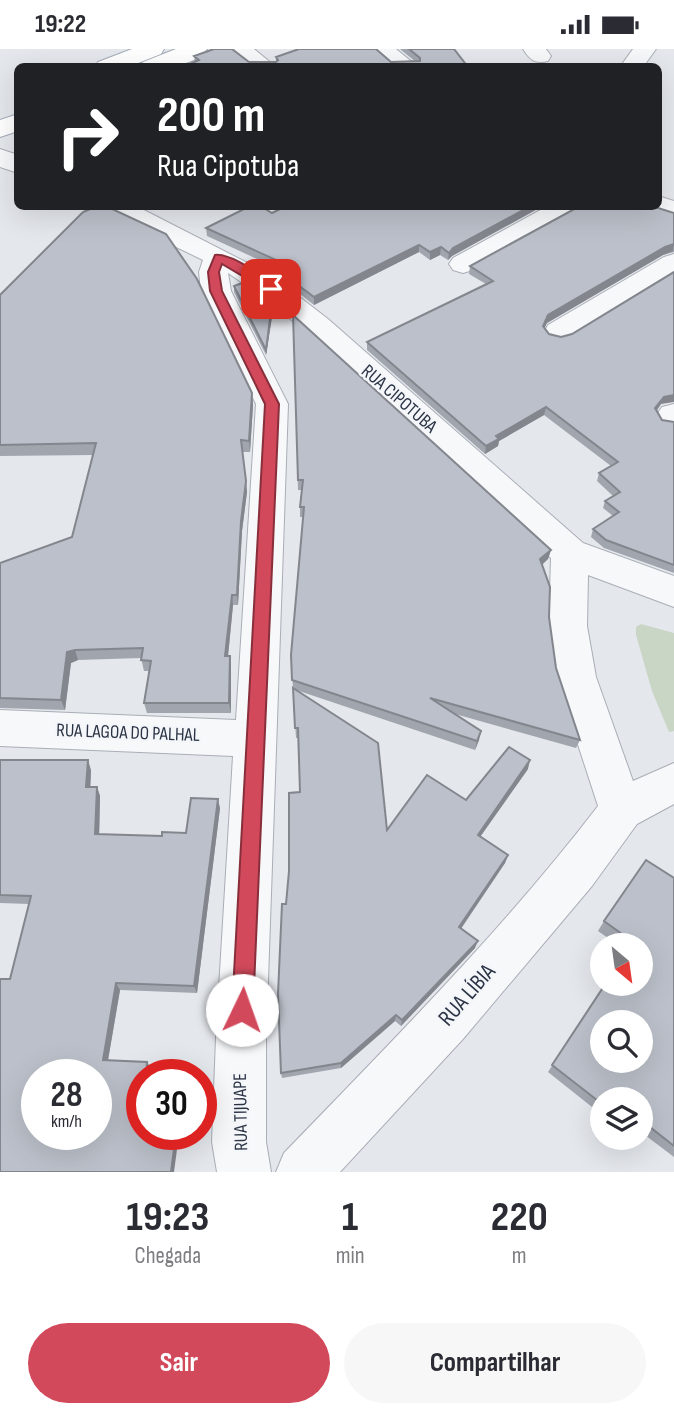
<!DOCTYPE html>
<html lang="pt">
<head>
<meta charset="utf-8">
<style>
	body { margin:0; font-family:"Sofia Sans Condensed",sans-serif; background:#f7f7f7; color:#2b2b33; height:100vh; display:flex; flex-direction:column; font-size:26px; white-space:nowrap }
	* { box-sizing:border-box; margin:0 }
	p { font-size:23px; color:#7c7c81 }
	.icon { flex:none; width:38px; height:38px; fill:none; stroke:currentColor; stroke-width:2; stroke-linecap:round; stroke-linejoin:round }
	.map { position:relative; height:1123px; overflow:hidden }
	.sheet { display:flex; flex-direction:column; background:#fff; flex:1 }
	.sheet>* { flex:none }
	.top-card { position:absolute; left:14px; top:14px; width:648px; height:147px; border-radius:10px; box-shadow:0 7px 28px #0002; background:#202124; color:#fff; overflow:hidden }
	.needle { width:46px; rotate:151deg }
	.buttons { position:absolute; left:590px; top:884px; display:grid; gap:14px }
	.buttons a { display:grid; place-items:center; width:63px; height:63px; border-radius:50%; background:#fff; box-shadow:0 7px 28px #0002; font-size:35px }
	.speed { position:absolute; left:21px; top:1010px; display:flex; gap:14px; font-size:35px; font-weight:700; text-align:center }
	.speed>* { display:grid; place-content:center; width:91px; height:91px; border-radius:50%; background:#fff; box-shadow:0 7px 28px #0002; line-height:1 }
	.speed small { font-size:18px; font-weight:400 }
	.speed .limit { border:10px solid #d22; background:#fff; color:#111 }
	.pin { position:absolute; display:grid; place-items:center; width:60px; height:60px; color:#fff; margin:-30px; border-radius:14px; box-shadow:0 4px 10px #0006 }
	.me { position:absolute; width:77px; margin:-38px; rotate:3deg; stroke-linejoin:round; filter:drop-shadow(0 0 5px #0008) }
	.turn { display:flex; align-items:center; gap:24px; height:147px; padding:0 28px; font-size:32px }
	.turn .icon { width:91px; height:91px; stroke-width:2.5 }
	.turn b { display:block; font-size:49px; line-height:60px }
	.eta { display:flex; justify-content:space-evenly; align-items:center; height:119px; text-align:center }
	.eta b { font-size:42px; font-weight:700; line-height:49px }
	.button { display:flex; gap:14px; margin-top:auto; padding:14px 28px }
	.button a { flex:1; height:80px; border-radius:42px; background:#d1495b; color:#fff; font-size:28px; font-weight:700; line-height:80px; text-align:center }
	.button a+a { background:#f7f7f7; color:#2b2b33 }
	.status { display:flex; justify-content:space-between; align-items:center; height:49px; padding:0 35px; background:#fff; direction:ltr }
	.status svg { height:19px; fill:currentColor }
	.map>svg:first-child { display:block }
	.green { fill:#c9d6c5 }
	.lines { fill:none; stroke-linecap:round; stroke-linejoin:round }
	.minor-casing { stroke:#a9aeb7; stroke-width:2 }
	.major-casing { stroke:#a3abb8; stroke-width:2 }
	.minor { fill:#f7f8fa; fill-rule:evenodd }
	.major { fill:#fff; fill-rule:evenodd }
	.wall { fill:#a1a5ae }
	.shaded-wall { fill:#83868d }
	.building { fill:#bbc0ca; stroke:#83868d; stroke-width:2; fill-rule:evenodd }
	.route { fill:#d1495b; stroke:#882f3b; stroke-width:2 }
	.labels { text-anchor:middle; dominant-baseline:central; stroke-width:5; stroke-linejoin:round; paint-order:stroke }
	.street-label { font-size:19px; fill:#2b3445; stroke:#f4f6f9 }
	.near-street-label { font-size:23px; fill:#2b3445; stroke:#f4f6f9 }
</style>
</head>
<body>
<div class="status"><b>19:22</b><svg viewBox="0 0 49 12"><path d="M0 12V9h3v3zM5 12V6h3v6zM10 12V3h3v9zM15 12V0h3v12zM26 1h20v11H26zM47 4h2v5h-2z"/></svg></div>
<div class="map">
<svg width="674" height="1123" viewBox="0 0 674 1123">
	<rect width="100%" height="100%" fill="#e4e7ec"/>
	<path class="green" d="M 641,575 L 674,584 L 674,682 L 669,683 L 652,642 L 636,586 L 636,578 Z"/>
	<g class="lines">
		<g class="minor-casing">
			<g id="minor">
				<path d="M 228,0 L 254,0 L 276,18 L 249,18 Z"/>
				<path d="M 370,0 L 396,0 L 418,18 L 391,18 Z"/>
				<path d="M 523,0 L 546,0 L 551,7 L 548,12 C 535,15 530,11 523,0 Z"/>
				<path d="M 633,0 L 656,0 L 643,18 L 620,18 Z"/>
				<path d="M 0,100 L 18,106 L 18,124 L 0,118 Z"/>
				<path d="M 658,147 L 674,152 L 674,169 L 648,161 L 646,158 L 658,158 Z"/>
				<path d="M 103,158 L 138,158 L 271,226 L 328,270 L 583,494 L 674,527 L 674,558 L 588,526 L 587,577 L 596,628 L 633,732 L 674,714 L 674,755 L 637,775 L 592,837 L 463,990 L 340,1123 L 276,1123 L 284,1104 C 392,992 503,881 598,757 L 556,628 L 549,577 L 551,509 L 306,283 L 269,252 L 228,224 L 231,242 L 288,355 L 266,989 L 266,1093 L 271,1123 L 217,1123 L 212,1093 L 216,989 L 233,707 L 0,697 L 0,661 L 236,671 L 256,355 L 201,242 L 199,223 L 203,211 L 106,164 Z"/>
				<path d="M 546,158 L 579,158 L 575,164 L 473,221 L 463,224 L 453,221 L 449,215 L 453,209 Z"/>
				<path d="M 674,205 L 674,226 L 570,290 L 559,293 L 548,290 L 544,283 L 548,276 L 664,208 Z"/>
				<path d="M 674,355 L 674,379 L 660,376 L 655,368 L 662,358 Z"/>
			</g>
		</g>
		<g class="major-casing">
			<g id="major">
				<path d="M 132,0 L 164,0 L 161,5 L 128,18 L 95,18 L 98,13 Z"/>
				<path d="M 176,0 L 207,0 C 194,19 161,18 140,18 L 143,13 Z"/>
				<path d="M 18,65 L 18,82 L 0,88 L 0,71 Z"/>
			</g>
		</g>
		<use href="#minor" class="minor"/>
		<use href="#major" class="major"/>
	</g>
	<g class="wall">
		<path d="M 400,0 L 454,0 L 468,18 L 195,13 L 194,7 L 249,13 L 276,13 L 276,8 L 391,13 L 416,13 Z"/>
		<path d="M 541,158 L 452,207 L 448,211 L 440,206 L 430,211 L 419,203 L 314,256 L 279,228 L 278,221 L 279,220 L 207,187 L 206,179 L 272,164 Z"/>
		<path d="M 578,159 L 674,164 L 674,203 L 663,206 L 547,274 L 544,278 L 549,285 L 661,355 L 657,361 L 662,371 L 674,373 L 674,524 L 604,499 L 591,488 L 593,480 L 613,467 L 603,459 L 605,452 L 613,447 L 597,432 L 599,424 L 611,417 L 544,366 L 499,392 L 498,397 L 485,405 L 367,301 L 367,293 L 486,235 L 469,225 L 470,217 Z"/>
		<path d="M 234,237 L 284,263 L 284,268 L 272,268 L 266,306 L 234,243 Z"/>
		<path d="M 0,246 L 252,344 L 253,356 L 250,403 L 242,403 L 247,443 L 242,482 L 238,556 L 233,556 L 228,607 L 231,617 L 231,664 L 147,664 L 144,654 L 149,622 L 144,622 L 141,609 L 78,611 L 71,614 L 65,661 L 0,659 L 0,514 L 72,488 L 93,406 L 0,407 Z"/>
		<path d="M 293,266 L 551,501 L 548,510 L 542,516 L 556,619 L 580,691 L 576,699 L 455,665 L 479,691 L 475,701 L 296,641 L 387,781 L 466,751 L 528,720 L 480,788 L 508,806 L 505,814 L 461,880 L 475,899 L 401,977 L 395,972 L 341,1019 L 282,1029 L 281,1024 L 286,855 L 300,743 L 298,689 L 296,689 L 291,606 L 304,468 L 300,468 L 300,458 L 302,441 L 298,441 Z"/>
		<path d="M 0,711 L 91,721 L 90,738 L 97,738 L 100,747 L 99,785 L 162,787 L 186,784 L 220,759 L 197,944 L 120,941 L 108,1011 L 151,1019 L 142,1085 L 10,930 L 29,855 L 0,854 Z"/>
		<path d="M 674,829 L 674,1108 L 641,1083 L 602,1050 L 602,1066 L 548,1023 L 606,934 L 640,896 L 618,896 L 598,882 L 604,872 Z"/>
	</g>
	<g class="shaded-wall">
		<path d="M 529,158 L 541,158 L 452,207 L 448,211 L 449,204 L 453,199 Z"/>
		<path d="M 674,195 L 673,202 L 663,206 L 547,274 L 542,284 L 543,277 L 548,266 L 665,198 Z"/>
		<path d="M 419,196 L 419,203 L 314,256 L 314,248 Z"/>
		<path d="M 441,198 L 440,206 L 430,211 L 430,203 Z"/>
		<path d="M 271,262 L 272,268 L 266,306 L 266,301 Z"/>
		<path d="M 252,344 L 253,356 L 250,403 L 249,392 Z"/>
		<path d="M 674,346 L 674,353 L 661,355 L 653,367 L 655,359 L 664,348 Z"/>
		<path d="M 546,358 L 544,366 L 499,392 L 498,397 L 485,405 L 486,397 L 496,387 Z"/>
		<path d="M 246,432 L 247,443 L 242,482 L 238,556 L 237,546 L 241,472 Z"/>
		<path d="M 551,501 L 548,510 L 538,519 L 540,510 Z"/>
		<path d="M 232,546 L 233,556 L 227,617 L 225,607 Z"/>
		<path d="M 75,601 L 78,611 L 71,614 L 65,661 L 61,651 L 67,603 Z"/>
		<path d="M 230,607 L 231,617 L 231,664 L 229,654 Z"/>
		<path d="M 481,682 L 479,691 L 475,701 L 477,692 Z"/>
		<path d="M 88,711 L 91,721 L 90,747 L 86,738 Z"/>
		<path d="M 530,711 L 528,720 L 475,795 L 478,786 Z"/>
		<path d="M 97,738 L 100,747 L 99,793 L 95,785 Z"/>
		<path d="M 218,750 L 220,759 L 197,944 L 194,937 Z"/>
		<path d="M 508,806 L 505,814 L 457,885 L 459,878 Z"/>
		<path d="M 478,892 L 475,899 L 401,977 L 402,971 Z"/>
		<path d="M 116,934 L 120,941 L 107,1017 L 103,1011 Z"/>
		<path d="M 396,966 L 395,972 L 341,1019 L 341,1014 Z"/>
		<path d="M 147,1013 L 151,1019 L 150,1026 L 146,1026 Z"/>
		<path d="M 176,1085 L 179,1085 L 174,1123 L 171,1123 Z"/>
	</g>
	<g class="building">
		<path d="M 214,0 L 232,0 L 249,13 L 276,13 L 278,11 L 276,8 L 299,0 L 376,0 L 391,13 L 420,12 L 420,9 L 409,0 L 454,0 L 468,18 L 183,18 L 199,11 L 194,7 Z"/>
		<path d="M 95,158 L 108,158 L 166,185 L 197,230 L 252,344 L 249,392 L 241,391 L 246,432 L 241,472 L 237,546 L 232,546 L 225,607 L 230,607 L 229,654 L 144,654 L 151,612 L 141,611 L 143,599 L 75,601 L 67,603 L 61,651 L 0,649 L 0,514 L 72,488 L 96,394 L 0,396 L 0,246 L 83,163 Z"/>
		<path d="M 248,158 L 262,158 L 272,164 L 284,158 L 529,158 L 453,199 L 449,204 L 441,198 L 430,203 L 419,196 L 314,248 L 278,221 L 289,217 L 206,179 Z"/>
		<path d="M 578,158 L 655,158 L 674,164 L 674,195 L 665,198 L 548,266 L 543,277 L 549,285 L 561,288 L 572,285 L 674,223 L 674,346 L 664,348 L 655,359 L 662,371 L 674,373 L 674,516 L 606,491 L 593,480 L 619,463 L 605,452 L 620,443 L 599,424 L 618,413 L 546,358 L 496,387 L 499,390 L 486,397 L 367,293 L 493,232 L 470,217 Z"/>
		<path d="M 245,233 L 284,263 L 271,262 L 266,301 L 234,237 Z"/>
		<path d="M 293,266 L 551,501 L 540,510 L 550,538 L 549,568 L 556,619 L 580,691 L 430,649 L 481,682 L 477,692 L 292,631 L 291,606 L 304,458 L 300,458 L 303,431 L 298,431 Z"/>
		<path d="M 293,639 L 378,694 L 387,781 L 427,726 L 466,751 L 509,698 L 530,711 L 478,786 L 508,806 L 459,878 L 478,892 L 402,971 L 396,966 L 341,1014 L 281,1024 L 278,945 L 282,855 L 286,855 L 289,822 L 289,744 L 300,743 L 298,679 L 295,679 Z"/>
		<path d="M 0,711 L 88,711 L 86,738 L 97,738 L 95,785 L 162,787 L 162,783 L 186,784 L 191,749 L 218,750 L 194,937 L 116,934 L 103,1011 L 147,1013 L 146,1026 L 142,1026 L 142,1085 L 176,1085 L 171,1123 L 0,1123 L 0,930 L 10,930 L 31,847 L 0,846 ZM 37,1026 L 96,1026 L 96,1085 L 37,1085 Z"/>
		<path d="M 646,811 L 674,829 L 674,1097 L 646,1075 L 640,1083 L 640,1050 L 602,1050 L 602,1055 L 552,1016 L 606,934 L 640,934 L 640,896 L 631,896 L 633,893 L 604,872 ZM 602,973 L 640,973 L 640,1012 L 602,1012 Z"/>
	</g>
	<path class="route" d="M 215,206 C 231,204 266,228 277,240 L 271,244 L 222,215 L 219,223 L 222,242 L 279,355 L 253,961 L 249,969 L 242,972 L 235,969 L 232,961 L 265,355 L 210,242 L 208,223 Z"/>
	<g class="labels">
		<g class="street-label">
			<text transform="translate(399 350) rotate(41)">RUA CIPOTUBA</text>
			<text transform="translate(128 684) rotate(2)">RUA LAGOA DO PALHAL</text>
			<text transform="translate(241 1063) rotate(-91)">RUA TIJUAPE</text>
		</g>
		<g class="near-street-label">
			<text transform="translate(467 946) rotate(-49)">RUA LÍBIA</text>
		</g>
	</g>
</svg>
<div class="buttons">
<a><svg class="needle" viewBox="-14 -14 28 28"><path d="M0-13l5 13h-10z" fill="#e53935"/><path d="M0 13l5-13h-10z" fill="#7c7c81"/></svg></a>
<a><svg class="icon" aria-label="search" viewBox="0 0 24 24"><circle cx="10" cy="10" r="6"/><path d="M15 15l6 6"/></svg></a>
<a><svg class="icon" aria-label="layers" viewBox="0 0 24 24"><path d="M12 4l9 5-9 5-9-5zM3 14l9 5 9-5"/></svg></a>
</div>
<div class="speed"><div>28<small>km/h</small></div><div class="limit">30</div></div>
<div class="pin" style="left:271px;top:240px;background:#d93025"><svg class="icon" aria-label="arrive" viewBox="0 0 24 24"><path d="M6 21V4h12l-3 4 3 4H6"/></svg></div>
<svg class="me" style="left:242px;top:961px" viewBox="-20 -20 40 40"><circle r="19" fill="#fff"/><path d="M0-13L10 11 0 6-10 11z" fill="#d1495b"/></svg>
<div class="top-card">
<div class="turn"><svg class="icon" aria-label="right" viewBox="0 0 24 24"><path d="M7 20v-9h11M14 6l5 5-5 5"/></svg><div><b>200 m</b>Rua Cipotuba</div></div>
</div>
</div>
<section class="sheet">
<div class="eta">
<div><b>19:23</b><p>Chegada</p></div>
<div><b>1</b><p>min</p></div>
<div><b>220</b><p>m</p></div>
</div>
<div class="button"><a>Sair</a><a>Compartilhar</a></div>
</section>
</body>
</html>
